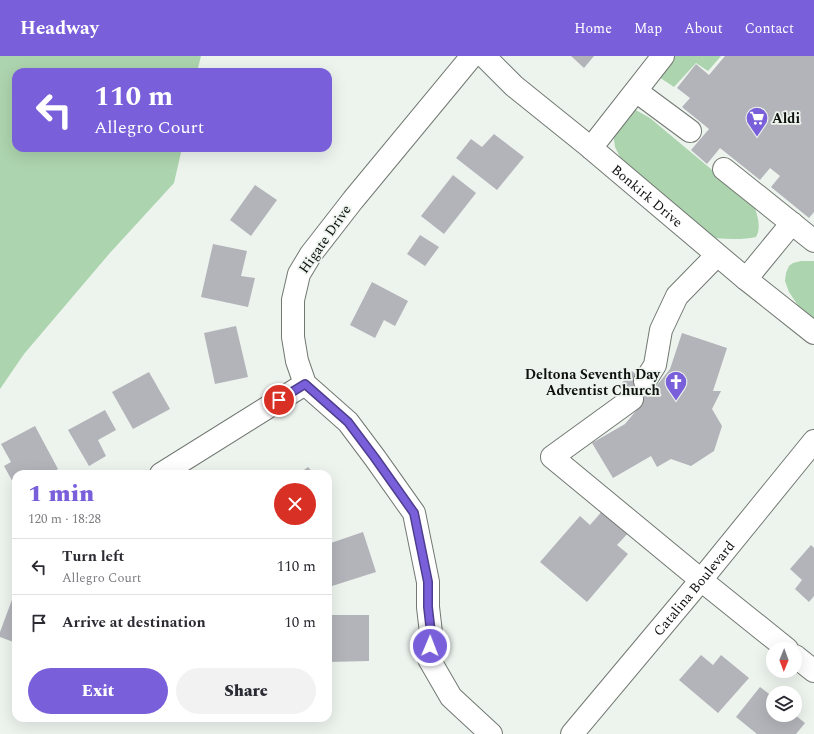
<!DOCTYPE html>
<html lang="en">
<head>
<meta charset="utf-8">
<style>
	body { margin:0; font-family:Spectral,serif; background:#f2f2f3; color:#2b2b33; height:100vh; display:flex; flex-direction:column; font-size:15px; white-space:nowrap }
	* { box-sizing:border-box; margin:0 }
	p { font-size:13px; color:#7c7c81 }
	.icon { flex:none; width:22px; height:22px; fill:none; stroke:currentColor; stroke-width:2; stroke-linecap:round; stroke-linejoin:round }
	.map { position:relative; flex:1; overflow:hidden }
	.sheet { position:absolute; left:12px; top:414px; width:320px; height:252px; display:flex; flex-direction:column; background:#fff; border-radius:12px; box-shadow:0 4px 16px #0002 }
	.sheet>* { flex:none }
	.hud { position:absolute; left:12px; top:12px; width:320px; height:84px; border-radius:12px; box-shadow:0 4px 16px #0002; background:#795fda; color:#fff; overflow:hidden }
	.needle { width:26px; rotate:181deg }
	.fabs { position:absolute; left:766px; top:586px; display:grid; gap:8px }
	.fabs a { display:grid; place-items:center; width:36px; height:36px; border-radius:50%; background:#fff; box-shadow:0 4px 16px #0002; font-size:20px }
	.pin { position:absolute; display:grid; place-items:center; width:34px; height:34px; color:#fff; margin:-17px; border:2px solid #fff; border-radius:50%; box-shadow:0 1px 4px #0007 }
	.me { position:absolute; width:44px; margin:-22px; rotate:1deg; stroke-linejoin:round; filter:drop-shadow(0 0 3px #0008) }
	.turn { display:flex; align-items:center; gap:14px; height:84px; padding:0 16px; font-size:18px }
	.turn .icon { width:52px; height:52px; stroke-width:2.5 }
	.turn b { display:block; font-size:28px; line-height:34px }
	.round { display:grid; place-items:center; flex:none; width:42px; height:42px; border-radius:21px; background:#f2f2f3 }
	.summary { display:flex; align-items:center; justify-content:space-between; height:68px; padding:0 16px }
	h1 { font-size:24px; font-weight:800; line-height:30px; color:#795fda }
	.button { display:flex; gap:8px; margin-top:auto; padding:8px 16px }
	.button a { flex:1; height:46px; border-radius:24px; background:#795fda; color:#fff; font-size:16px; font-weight:800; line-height:46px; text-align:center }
	.button a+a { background:#f2f2f3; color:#2b2b33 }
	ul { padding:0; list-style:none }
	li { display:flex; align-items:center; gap:12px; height:56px; padding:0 16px; border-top:1px solid #e1e1e2 }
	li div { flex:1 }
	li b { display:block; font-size:15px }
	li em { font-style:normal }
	header { display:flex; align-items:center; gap:24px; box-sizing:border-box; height:56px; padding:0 20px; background:#795fda; color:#fff }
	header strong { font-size:19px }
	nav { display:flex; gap:22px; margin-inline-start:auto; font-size:14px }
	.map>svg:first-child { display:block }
	.green { fill:#acd4ae }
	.building { fill:#b3b3ba }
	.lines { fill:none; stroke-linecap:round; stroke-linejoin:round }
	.minor-casing { stroke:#727872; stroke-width:24 }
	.minor { stroke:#fff; stroke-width:22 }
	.route-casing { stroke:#4f3e8e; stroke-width:10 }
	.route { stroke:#795fda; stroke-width:7 }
	.labels { text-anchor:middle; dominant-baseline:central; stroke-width:3.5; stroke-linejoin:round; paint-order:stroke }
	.poi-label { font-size:14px; font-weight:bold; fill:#0e100e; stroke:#edf4ee; text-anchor:start }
	.street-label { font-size:14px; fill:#0e100e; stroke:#edf4ee }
</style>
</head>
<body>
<header>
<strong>Headway</strong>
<nav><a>Home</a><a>Map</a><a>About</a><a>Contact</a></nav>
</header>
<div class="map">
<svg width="814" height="678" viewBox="0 0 814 678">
	<rect width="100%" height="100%" fill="#edf4ee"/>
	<g class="green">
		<path d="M 0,0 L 201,0 L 197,16 L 16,16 L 16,92 L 182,92 L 174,127 L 109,198 L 24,298 L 0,333 Z"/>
		<path d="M 672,0 L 721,0 L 708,15 L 696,7 L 674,31 L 656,19 Z"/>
		<path d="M 634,53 L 650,62 L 754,149 C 757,159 762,171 756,181 C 742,184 728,183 714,182 L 621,103 L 615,91 L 613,76 Z"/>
		<path d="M 801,205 L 814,205 L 814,264 L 799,251 L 789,236 L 785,225 L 786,217 L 789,210 L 793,207 Z"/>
	</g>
	<g class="building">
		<path d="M 571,0 L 594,0 L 584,12 Z"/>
		<path d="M 725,0 L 814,0 L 814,156 L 809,162 L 771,131 L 780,120 L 770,112 L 760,124 L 720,92 L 707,108 L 691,94 L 709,73 L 682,51 L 690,42 L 677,32 L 696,8 L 709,19 Z"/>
		<path d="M 494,78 L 524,101 L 497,134 L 456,102 L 471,83 L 482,91 Z"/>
		<path d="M 453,119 L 476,137 L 444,178 L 421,160 Z"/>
		<path d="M 255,129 L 277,144 L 251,180 L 230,164 Z"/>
		<path d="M 420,179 L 439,191 L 425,210 L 407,198 Z"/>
		<path d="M 213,188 L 247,195 L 241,220 L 255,222 L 248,251 L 201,241 Z"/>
		<path d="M 372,226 L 408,245 L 395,270 L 384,264 L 375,282 L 350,269 Z"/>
		<path d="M 236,270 L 248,321 L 215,328 L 204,277 Z"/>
		<path d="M 682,277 L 727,292 L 713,335 L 721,335 L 712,353 L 722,370 L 714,395 L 691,410 L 671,403 L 657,411 L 651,400 L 613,422 L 592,387 L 625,368 L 640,350 L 618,332 L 632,315 L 654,333 L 670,313 Z"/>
		<path d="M 149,316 L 170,353 L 133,373 L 112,336 Z"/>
		<path d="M 105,354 L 116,374 L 98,384 L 106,400 L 89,410 L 68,374 Z"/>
		<path d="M 35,370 L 58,413 L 49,418 L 39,418 L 39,417 L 37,418 L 16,418 L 16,429 L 15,430 L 4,410 L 11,406 L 1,388 Z"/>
		<path d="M 308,411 L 314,418 L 299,418 Z"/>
		<path d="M 604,453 L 630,475 L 617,489 L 628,498 L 587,546 L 540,506 L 580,460 L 590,469 Z"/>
		<path d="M 363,476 L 376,516 L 332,530 L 328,517 L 328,488 Z"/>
		<path d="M 811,489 L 814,492 L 814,540 L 809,546 L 795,533 L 802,524 L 790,513 Z"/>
		<path d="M 13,541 L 16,542 L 16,587 L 0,581 L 0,576 Z"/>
		<path d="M 328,559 L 369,559 L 369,605 L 328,606 Z"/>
		<path d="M 701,599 L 713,609 L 721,599 L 749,622 L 718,657 L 679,624 Z"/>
		<path d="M 760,631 L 773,641 L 773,659 L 795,659 L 805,667 L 796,678 L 757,678 L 736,661 Z"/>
	</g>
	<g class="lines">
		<g class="minor-casing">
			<g id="minor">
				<path d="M 472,0 L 353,144 L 311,198 L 299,218 L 293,244 L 293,281 L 297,305 L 305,328 L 348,366 L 375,402 L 414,457 L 428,526 L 428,551 L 431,577 L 429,603 L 451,641 L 491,678"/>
				<path id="s1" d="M 484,0 L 514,30 L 591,92 L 746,223 L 814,277"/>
				<path d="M 636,35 L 690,75"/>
				<path d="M 591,92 L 663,0"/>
				<path d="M 724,113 L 814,185"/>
				<path d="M 746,223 L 792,167"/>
				<path d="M 645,325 L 655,309 L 661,274 L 677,240 L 717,199"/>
				<path d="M 632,343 L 552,401 L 701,524 L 787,593"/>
				<path d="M 161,418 L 305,328"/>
				<path d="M 795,600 L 814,615"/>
				<path id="s2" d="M 572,678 L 701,524 L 814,385"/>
			</g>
		</g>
		<use href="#minor" class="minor"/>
	</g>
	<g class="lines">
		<g class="route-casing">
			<path id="route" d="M 279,344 L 305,328 L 348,366 L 375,402 L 414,457 L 428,526 L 428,551 L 431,577 L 430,590"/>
		</g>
		<use href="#route" class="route"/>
	</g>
	<defs>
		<g id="supermarket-pin" transform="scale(1.15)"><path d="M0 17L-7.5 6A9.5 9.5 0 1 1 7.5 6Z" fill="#795fda" stroke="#edf4ee"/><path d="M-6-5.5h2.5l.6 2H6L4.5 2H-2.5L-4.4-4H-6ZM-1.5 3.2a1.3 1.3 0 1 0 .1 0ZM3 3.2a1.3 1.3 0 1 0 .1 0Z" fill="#fff"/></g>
		<g id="church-pin" transform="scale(1.15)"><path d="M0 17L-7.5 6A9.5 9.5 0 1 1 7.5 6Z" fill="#795fda" stroke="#edf4ee"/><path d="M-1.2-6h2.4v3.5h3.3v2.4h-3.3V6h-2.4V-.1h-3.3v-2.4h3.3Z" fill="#fff"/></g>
	</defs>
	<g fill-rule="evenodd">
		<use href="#supermarket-pin" x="757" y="62"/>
		<use href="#church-pin" x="676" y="326"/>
	</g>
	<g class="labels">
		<g class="poi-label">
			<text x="772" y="62">Aldi</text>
			<text x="660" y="318" text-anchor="end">Deltona Seventh Day<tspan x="660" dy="16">Adventist Church</tspan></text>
		</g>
		<g class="street-label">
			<text stroke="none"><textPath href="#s1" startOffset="215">Bonkirk Drive</textPath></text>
			<text transform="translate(325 183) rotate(-55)">Higate Drive</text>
			<text stroke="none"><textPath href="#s2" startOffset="190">Catalina Boulevard</textPath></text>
		</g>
	</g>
</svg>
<div class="fabs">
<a><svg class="needle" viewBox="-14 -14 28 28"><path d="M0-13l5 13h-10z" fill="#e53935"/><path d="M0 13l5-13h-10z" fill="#7c7c81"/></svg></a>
<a><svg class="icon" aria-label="layers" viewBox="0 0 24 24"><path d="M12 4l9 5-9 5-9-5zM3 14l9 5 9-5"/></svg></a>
</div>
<div class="pin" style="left:279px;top:344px;background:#d93025"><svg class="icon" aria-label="arrive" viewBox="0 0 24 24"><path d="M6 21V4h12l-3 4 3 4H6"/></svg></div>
<svg class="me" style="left:430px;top:590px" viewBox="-20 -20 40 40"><circle r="17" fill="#795fda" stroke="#fff" stroke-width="3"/><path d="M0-11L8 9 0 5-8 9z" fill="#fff"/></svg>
<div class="hud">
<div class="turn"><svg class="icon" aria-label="left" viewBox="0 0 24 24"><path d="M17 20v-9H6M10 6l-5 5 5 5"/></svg><div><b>110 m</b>Allegro Court</div></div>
</div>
<section class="sheet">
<div class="summary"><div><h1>1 min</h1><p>120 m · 18:28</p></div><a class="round" style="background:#d93025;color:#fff"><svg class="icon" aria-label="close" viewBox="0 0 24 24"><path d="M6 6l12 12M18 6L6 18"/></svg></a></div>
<ul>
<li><svg class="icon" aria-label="left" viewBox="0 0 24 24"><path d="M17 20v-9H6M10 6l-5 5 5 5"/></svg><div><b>Turn left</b><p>Allegro Court</p></div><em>110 m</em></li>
<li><svg class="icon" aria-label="arrive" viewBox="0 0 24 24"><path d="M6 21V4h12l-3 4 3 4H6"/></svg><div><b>Arrive at destination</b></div><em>10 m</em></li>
</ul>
<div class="button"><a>Exit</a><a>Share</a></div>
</section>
</div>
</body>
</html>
